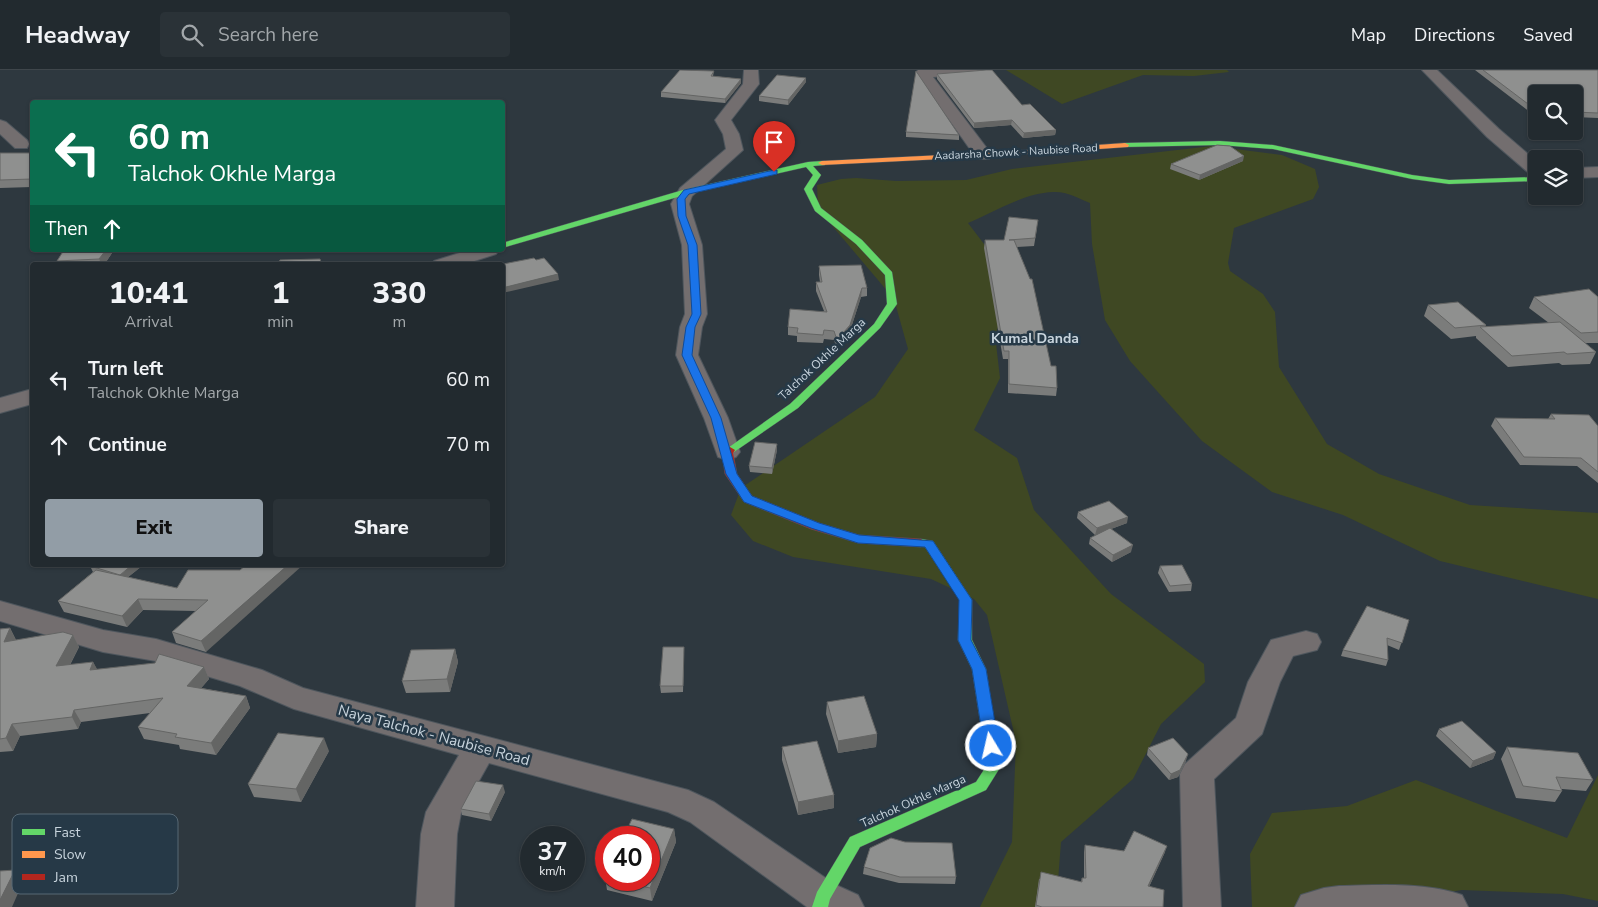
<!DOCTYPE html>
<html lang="en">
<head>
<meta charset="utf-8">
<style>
	body { margin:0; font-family:"Nunito Sans",sans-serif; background:#2a3237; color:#f1f3f6; height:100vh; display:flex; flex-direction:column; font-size:19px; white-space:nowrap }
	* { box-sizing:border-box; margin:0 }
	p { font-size:16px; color:#a2a7aa }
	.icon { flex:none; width:28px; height:28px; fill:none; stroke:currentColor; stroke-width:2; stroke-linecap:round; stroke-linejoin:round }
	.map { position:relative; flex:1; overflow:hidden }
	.sheet { position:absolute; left:30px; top:192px; width:475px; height:305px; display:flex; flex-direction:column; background:#222a2f; border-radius:5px; box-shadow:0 1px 4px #0004,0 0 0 1px #3f464b }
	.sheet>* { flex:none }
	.guide { position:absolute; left:30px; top:30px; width:475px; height:152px; border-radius:5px; box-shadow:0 1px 4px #0004,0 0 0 1px #3f464b; background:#0b6e4f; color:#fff; overflow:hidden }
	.controls { position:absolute; left:1528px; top:15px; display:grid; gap:10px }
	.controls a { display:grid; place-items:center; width:55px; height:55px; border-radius:5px; background:#222a2f; box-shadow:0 1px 4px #0004,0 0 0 1px #3f464b; font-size:25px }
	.speed { position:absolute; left:520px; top:756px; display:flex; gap:10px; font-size:25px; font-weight:700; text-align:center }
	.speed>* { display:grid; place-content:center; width:65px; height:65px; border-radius:50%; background:#222a2f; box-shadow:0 1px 4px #0004,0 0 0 1px #3f464b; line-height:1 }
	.speed small { font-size:12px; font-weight:400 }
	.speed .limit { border:8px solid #d22; background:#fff; color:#111 }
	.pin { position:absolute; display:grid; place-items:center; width:42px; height:42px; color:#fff; margin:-51px -21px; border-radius:50% 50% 50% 0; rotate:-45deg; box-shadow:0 0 5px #0007 }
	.pin .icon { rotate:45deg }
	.me { position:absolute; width:55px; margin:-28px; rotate:351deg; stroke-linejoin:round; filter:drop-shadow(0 0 4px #0008) }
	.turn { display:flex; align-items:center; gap:18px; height:105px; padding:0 15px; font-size:22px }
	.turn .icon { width:65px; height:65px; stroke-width:2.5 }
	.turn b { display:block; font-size:35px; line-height:42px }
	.then { display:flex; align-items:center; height:48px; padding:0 15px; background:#0003; gap:10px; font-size:19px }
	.eta { display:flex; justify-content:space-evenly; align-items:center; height:85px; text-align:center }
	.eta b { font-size:30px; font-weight:800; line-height:35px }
	.action { display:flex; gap:10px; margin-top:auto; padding:10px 15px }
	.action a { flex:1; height:58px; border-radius:5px; background:#929da6; color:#111; font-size:20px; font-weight:800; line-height:58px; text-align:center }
	.action a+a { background:#2a3237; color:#f1f3f6 }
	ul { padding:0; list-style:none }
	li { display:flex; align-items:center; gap:15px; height:65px; padding:0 15px }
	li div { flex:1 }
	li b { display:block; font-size:19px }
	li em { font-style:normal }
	header { display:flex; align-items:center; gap:30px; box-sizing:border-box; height:70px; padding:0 25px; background:#222a2f; border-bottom:1px solid #3f464b }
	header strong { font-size:24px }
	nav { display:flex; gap:28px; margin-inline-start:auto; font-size:18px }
	.search { width:350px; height:45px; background:#2a3237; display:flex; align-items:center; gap:12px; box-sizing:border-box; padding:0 18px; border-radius:5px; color:#a2a7aa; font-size:19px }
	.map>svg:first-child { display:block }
	.green { fill:#3f4823 }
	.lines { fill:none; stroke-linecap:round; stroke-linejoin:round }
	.street-casing { stroke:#4e565d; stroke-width:2 }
	.fast-casing { stroke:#4e565d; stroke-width:1 }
	.slow-casing { stroke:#4e565d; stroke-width:1 }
	.jam-casing { stroke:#4e565d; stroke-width:1 }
	.street { fill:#736e6f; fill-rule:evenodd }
	.fast { fill:#63d668; fill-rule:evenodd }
	.slow { fill:#ff974d; fill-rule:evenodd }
	.jam { fill:#b3261e; fill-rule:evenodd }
	.wall { fill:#7b7c7b }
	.shaded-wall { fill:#646564 }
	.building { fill:#8f908f; stroke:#646564 }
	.route { fill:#1a73e8; stroke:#114b97 }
	.labels { text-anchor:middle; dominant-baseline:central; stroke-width:5; stroke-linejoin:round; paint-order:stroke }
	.far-street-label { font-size:11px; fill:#c8d4dd; stroke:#263947 }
	.street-label { font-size:12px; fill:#c8d4dd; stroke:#263947 }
	.neighbourhood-label { font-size:14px; font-weight:bold; fill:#c8d4dd; stroke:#263947 }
	.near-street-label { font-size:15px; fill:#c8d4dd; stroke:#263947 }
	.key { fill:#263947; stroke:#576874; stroke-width:1 }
	.key-label { font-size:14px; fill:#c8d4dd }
</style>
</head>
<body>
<header>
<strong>Headway</strong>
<div class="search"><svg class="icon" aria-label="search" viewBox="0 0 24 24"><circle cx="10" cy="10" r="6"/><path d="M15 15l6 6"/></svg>Search here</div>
<nav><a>Map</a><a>Directions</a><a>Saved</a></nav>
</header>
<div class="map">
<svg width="1598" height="837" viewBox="0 0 1598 837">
	<rect width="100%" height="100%" fill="#2e383f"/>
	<g class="green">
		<path d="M 1006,0 L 1227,0 L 1229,2 L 1194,6 L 1143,5 L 1062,34 Z"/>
		<path d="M 1212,76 L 1282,85 L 1315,99 L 1319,117 L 1313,129 L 1234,158 L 1228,193 L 1230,201 L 1263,224 L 1275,242 L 1279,297 L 1327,374 L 1379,404 L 1470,435 L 1598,443 L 1598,529 L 1440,491 L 1343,445 L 1272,422 L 1202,371 L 1130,291 L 1105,250 L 1092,174 L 1090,133 C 1078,128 1066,121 1053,122 C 1024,123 994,142 968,153 L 1000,195 L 1003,244 L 995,265 L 1000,308 L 974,360 L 1017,388 L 1034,440 L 1111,524 L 1204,594 L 1205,612 L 1161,654 L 1133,709 L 1061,772 L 1056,837 L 980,837 L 1012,772 L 1016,672 L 987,545 L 974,529 L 931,509 L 793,487 L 753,471 L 731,445 L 741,418 L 875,327 L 908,279 L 894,229 L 818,139 L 817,115 L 841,109 L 856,108 L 896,111 L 966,110 L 1012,99 Z"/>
		<path d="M 1598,705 L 1598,831 L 1563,824 L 1462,820 L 1356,837 L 1252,837 L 1250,784 L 1272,743 L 1347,736 L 1416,710 L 1567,768 Z"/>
	</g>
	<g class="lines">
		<g class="street-casing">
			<g id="street">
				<path d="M 744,0 L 758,0 L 759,14 L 731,50 L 739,64 L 743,80 L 692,126 L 689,134 L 702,175 L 707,244 L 702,257 L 698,285 L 728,348 L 740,382 L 736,387 L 727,390 L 718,387 L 704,348 L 676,285 L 680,257 L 685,244 L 682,175 L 671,134 L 680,118 L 726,79 L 723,64 L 715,50 L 743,14 Z"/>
				<path d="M 918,0 L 978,0 L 971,4 L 933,7 L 992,85 L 989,89 L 977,89 L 916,3 Z"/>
				<path d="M 1422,0 L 1437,0 L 1499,59 L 1536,91 L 1536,105 L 1530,104 L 1487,67 Z"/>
				<path d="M 0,50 L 6,52 L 27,70 L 29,74 L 27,78 L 15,78 L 0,64 Z"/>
				<path d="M 1598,97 L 1598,107 L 1574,108 L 1574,98 Z"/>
				<path d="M 469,180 L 499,180 L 496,184 L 462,195 L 431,195 L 434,191 Z"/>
				<path d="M 32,319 L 32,334 L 0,343 L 0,328 Z"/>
				<path d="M 0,531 L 103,560 L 156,569 L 262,600 L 303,618 L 688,720 L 714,732 L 836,815 L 858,825 L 864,837 L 807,837 L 690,752 L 668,742 L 489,693 L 461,743 L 457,764 L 454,837 L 416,837 L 421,764 L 426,742 L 459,685 L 294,639 L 240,616 L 156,591 L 103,582 L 0,551 Z"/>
				<path d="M 1306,561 L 1317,564 L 1321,572 L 1317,580 L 1293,586 L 1280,612 L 1262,664 L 1214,709 L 1221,837 L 1183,837 L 1180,704 L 1185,694 L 1236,648 L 1248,612 L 1271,570 Z"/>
				<path d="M 1339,816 C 1378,815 1425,812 1462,825 L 1468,837 L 1295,837 L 1301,825 L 1324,818 Z"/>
			</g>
		</g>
		<g class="fast-casing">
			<g id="fast">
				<path d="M 1220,71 L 1273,75 L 1412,105 L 1449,110 L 1536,107 L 1536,111 L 1449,114 L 1412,109 L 1273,79 L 1220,75 L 1125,77 L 1121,75 L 1125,73 Z"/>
				<path d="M 822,91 L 825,91 L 825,95 L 813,96 L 821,105 L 812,119 L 821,138 L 862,170 L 892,202 L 897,234 L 880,258 L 798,338 L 734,382 L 730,383 L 725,380 L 790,334 L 874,254 L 887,234 L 885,205 L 856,174 L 815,141 L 804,119 L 813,105 L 806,97 L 688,124 L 502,178 L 502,173 L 683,120 L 808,92 Z"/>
				<path d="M 921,469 L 933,471 L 972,530 L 972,570 L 986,599 L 1001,696 L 986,720 L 860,777 L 830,829 L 828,837 L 812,837 L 817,822 L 850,767 L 976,712 L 987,695 L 972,599 L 958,570 L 960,530 L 925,477 L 917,476 L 915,473 Z"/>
			</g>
		</g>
		<g class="slow-casing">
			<path id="slow" d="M 1125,73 L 1129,75 L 1128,77 L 983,87 L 822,95 L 818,93 L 822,91 L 983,83 Z"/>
		</g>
		<g class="jam-casing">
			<path id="jam" d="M 730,377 L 735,380 L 733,383 L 737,404 L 752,426 L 819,453 L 859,465 L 921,469 L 927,473 L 921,477 L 858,473 L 811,459 L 744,432 L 725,404 L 722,382 Z"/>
		</g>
		<use href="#street" class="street"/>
		<use href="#fast" class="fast"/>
		<use href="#slow" class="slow"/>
		<use href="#jam" class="jam"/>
	</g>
	<g class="wall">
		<path d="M 1475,0 L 1598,0 L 1598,48 L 1574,47 L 1574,24 L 1536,24 L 1536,46 L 1535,46 Z"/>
		<path d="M 714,1 L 713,6 L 741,9 L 741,13 L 725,33 L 661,27 L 661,22 Z"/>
		<path d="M 937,4 L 1022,35 L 1056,60 L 1055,65 L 1023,68 L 1011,55 L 974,58 L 937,9 Z"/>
		<path d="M 806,12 L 788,35 L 759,31 L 759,26 Z"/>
		<path d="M 906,62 L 959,65 L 959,70 L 906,67 Z"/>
		<path d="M 32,83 L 32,117 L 0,118 L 0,110 Z"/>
		<path d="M 1243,91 L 1199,110 L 1170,99 L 1171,94 Z"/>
		<path d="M 1037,158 L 1034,176 L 1017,177 L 1057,318 L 1056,326 L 1008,323 L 1008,289 L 1003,289 L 984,178 L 985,170 L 1004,170 Z"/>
		<path d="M 64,180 L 114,180 L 104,195 L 59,195 L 57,191 Z"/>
		<path d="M 819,196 L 867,218 L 867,226 L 861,227 L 849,264 L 837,279 L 834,270 L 824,269 L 823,273 L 797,272 L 797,266 L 788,265 L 788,257 L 824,241 L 816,221 L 816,212 L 820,212 L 819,205 Z"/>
		<path d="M 1534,227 L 1598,227 L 1598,273 L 1585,273 L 1596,282 L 1590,294 L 1562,295 L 1559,293 L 1508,297 L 1476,268 L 1476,266 L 1451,269 L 1424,246 L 1428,235 L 1486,255 L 1485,257 L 1549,253 L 1529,238 Z"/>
		<path d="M 1551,344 L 1598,356 L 1598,413 L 1577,396 L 1520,395 L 1491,356 L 1495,348 L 1548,349 Z"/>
		<path d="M 777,374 L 777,380 L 772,404 L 750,402 L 749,396 Z"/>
		<path d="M 1078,442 L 1127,453 L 1111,459 L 1131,482 L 1112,492 L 1089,474 L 1090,468 L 1106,461 L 1095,465 L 1077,448 Z"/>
		<path d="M 90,496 L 142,496 L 128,507 L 177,518 L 240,500 L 206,582 L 176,573 L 172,562 L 196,541 L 143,540 L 127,557 L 64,542 L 58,531 L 93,502 Z"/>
		<path d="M 1160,496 L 1192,514 L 1191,521 L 1169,522 L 1158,503 Z"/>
		<path d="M 1409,550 L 1399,580 L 1387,575 L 1388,590 L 1386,596 L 1341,586 L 1343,580 Z"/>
		<path d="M 10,558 L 16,570 L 73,565 L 79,577 L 70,595 L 93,592 L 97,600 L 204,597 L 209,609 L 201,618 L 246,626 L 250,638 L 216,685 L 180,679 L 179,675 L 144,669 L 138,657 L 150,643 L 81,652 L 78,659 L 20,666 L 13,681 L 0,682 L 0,559 Z"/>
		<path d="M 455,579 L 458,592 L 450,622 L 406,623 L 402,611 Z"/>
		<path d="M 684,583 L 683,622 L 661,623 L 660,616 Z"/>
		<path d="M 827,632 L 877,664 L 876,677 L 838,683 L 826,644 Z"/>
		<path d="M 1439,659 L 1496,682 L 1493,689 L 1470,698 L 1436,666 Z"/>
		<path d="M 782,677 L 834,725 L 834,738 L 798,745 L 782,690 Z"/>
		<path d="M 1507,677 L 1593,710 L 1586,721 L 1562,719 L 1562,721 L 1555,732 L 1516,728 L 1501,689 Z"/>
		<path d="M 1148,678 L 1186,691 L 1178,707 L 1169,710 L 1147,685 Z"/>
		<path d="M 329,681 L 301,732 L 254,727 L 248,714 Z"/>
		<path d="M 505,722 L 491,751 L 462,745 L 461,739 Z"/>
		<path d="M 674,759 L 676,772 L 652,831 L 607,820 L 605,807 L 606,805 L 606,810 L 649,810 Z"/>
		<path d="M 1085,775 L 1124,781 L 1165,782 L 1149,817 L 1163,837 L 1035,837 L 1039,809 L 1081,812 L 1082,808 L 1084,808 L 1084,782 Z"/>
		<path d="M 864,797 L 956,807 L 955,814 L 899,813 L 863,804 Z"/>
	</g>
	<g class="shaded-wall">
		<path d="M 806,8 L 806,12 L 788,35 L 788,30 Z"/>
		<path d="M 741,9 L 741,13 L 725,33 L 725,29 Z"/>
		<path d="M 1012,50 L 1011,55 L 974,58 L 974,53 Z"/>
		<path d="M 1056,60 L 1055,65 L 1023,68 L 1024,63 Z"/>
		<path d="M 1244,86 L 1243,91 L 1199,110 L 1200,105 Z"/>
		<path d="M 106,180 L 114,180 L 104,195 L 102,195 L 99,189 Z"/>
		<path d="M 558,204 L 559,210 L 502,223 L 502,218 Z"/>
		<path d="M 862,218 L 861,227 L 849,264 L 837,279 L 837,270 Z"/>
		<path d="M 777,374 L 777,380 L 772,404 L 772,398 Z"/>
		<path d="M 1128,447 L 1127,453 L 1095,465 L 1097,458 Z"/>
		<path d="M 1133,475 L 1131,482 L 1112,492 L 1113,485 Z"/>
		<path d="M 132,495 L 142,496 L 122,512 L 119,506 Z"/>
		<path d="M 288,495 L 303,495 L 206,582 L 201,571 Z"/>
		<path d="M 138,529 L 143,540 L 127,557 L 122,546 Z"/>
		<path d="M 10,558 L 16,570 L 4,572 Z"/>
		<path d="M 73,565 L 79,577 L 63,608 L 56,596 Z"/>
		<path d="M 455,579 L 458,592 L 450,622 L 447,609 Z"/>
		<path d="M 93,592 L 100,604 L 90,600 Z"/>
		<path d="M 204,597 L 209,609 L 193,628 L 187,616 Z"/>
		<path d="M 246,626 L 250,638 L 216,685 L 211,673 Z"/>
		<path d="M 74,640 L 81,652 L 78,659 L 72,647 Z"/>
		<path d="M 12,654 L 20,666 L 13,681 L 6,668 Z"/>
		<path d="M 877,664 L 876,677 L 838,683 L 838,671 Z"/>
		<path d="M 324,668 L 329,681 L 301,732 L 296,719 Z"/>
		<path d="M 1496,682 L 1493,689 L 1470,698 L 1473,691 Z"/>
		<path d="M 1188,684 L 1186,691 L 1178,707 L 1169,710 L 1171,704 Z"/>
		<path d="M 503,715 L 505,722 L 491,751 L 489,744 Z"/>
		<path d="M 834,725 L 834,738 L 798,745 L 798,732 Z"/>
		<path d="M 674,759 L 676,772 L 652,831 L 650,818 Z"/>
		<path d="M 1167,776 L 1165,782 L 1146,823 L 1148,816 Z"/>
		<path d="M 15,800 L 23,812 L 12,837 L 0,837 L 0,830 Z"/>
	</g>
	<g class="building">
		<path d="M 680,0 L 714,1 L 711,6 L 741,9 L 725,29 L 661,22 Z"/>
		<path d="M 986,0 L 992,0 L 1022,35 L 1030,34 L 1056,60 L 1024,63 L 1012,50 L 974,53 L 937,4 Z"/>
		<path d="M 1483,0 L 1598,0 L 1598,43 L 1574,42 L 1574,24 L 1536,24 L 1536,40 Z"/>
		<path d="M 916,1 L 959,65 L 906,62 Z"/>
		<path d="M 777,5 L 806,8 L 788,30 L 759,26 Z"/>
		<path d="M 1217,75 L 1230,76 L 1244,86 L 1200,105 L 1171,94 Z"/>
		<path d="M 0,83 L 32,83 L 32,109 L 0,110 Z"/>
		<path d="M 1009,147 L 1038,150 L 1035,168 L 1009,170 L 1014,170 L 1030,209 L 1032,209 L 1051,296 L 1056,296 L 1057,318 L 1009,314 L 1009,281 L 1004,281 L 985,170 L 1004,170 Z"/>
		<path d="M 64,180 L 106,180 L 99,189 L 57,191 Z"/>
		<path d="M 534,188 L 536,190 L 544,188 L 558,204 L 502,218 L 502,195 L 498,195 Z"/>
		<path d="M 320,189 L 322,195 L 277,195 L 280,190 Z"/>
		<path d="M 861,195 L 867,218 L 862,218 L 850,255 L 837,270 L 834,261 L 824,260 L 823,265 L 797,263 L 798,258 L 788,257 L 790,239 L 827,242 L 816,212 L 822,212 L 819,196 Z"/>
		<path d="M 1589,219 L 1598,227 L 1598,262 L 1581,263 L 1534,227 Z"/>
		<path d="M 1458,232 L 1486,255 L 1455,258 L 1428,235 Z"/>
		<path d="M 1560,252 L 1596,282 L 1567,284 L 1564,282 L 1512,286 L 1480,257 Z"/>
		<path d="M 1551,344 L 1589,345 L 1598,356 L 1598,402 L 1581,388 L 1524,387 L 1495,348 L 1555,349 Z"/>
		<path d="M 755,372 L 777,374 L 772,398 L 749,396 Z"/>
		<path d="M 1109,431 L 1128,447 L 1097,458 L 1078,442 Z"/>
		<path d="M 1110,458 L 1133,475 L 1113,485 L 1090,468 Z"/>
		<path d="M 91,495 L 132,495 L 120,505 L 90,496 Z"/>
		<path d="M 246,495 L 288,495 L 201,571 L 172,562 L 208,530 L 138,529 L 122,546 L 58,531 L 96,500 L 177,518 L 188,500 L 240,500 Z"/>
		<path d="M 1182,495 L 1192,514 L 1170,516 L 1160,496 Z"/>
		<path d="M 1367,536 L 1409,550 L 1402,573 L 1387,568 L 1388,590 L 1343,580 Z"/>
		<path d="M 10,558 L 4,572 L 63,562 L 73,565 L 56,596 L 93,592 L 90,600 L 155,593 L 159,584 L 204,597 L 187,616 L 246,626 L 211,673 L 175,667 L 177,664 L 138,657 L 163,628 L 74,640 L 72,647 L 12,654 L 6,668 L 0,669 L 0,559 Z"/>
		<path d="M 663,577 L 684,577 L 683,616 L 660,616 Z"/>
		<path d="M 455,579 L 447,609 L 402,611 L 411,580 Z"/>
		<path d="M 864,626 L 877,664 L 838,671 L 827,632 Z"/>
		<path d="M 1462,651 L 1496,682 L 1473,691 L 1439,659 Z"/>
		<path d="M 278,663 L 324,668 L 296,719 L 248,714 Z"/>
		<path d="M 1173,668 L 1188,684 L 1180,700 L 1171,704 L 1148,678 Z"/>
		<path d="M 817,671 L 834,725 L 798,732 L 782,677 Z"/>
		<path d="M 1507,677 L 1578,683 L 1593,710 L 1556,707 L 1562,721 L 1523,716 Z"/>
		<path d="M 476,711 L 503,715 L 489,744 L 461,739 Z"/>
		<path d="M 632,749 L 674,759 L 650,818 L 616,810 L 649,810 L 649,768 L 623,768 Z"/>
		<path d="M 1134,761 L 1167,776 L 1148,816 L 1164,820 L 1163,837 L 1042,837 L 1036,835 L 1041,802 L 1082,812 L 1082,808 L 1086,808 L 1085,775 L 1124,781 Z"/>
		<path d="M 891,768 L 905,772 L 952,773 L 956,807 L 900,807 L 864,797 L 870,778 Z"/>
		<path d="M 15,800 L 0,830 L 0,801 Z"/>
	</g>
	<path class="route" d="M 774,100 L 777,100 L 777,104 L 689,124 L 685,129 L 686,146 L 697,175 L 701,244 L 695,257 L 692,285 L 721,348 L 737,404 L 752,426 L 819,453 L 859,465 L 933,471 L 972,530 L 971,570 L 986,599 L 999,676 L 996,680 L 986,680 L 984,676 L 972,599 L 958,570 L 959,530 L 925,477 L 858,473 L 811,458 L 744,432 L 726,404 L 711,348 L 682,285 L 686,257 L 692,244 L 688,175 L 678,146 L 677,129 L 684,120 Z"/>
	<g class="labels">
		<g class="far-street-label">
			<text transform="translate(1016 82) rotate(-3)">Aadarsha Chowk - Naubise Road</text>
		</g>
		<g class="street-label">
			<text transform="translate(822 289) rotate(-43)">Talchok Okhle Marga</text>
			<text transform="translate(913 731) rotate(-24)">Talchok Okhle Marga</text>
		</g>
		<g class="neighbourhood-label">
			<text x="1035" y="268">Kumal Danda</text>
		</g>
		<g class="near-street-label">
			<text transform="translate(434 665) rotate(15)">Naya Talchok - Naubise Road</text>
		</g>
	</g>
	<rect x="12" y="744" width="166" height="80" rx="8" class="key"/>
	<rect x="22" y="759" width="23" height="6" fill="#63d668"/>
	<rect x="22" y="781" width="23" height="7" fill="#ff974d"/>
	<rect x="22" y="804" width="23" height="6" fill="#b3261e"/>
	<g class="key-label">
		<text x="54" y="767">Fast</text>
		<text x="54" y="789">Slow</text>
		<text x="54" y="812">Jam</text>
	</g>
</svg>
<div class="controls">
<a><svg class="icon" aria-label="search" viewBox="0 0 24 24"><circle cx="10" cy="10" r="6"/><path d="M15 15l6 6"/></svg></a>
<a><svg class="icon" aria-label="layers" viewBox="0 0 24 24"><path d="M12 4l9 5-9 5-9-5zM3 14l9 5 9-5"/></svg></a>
</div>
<div class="speed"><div>37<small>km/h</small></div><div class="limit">40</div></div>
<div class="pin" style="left:774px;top:102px;background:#d93025"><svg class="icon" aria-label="arrive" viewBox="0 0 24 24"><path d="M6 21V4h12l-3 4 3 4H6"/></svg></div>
<svg class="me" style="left:991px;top:676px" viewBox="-20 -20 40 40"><circle r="17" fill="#1a73e8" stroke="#fff" stroke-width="3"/><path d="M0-11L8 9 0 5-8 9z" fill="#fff"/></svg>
<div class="guide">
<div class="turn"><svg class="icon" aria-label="left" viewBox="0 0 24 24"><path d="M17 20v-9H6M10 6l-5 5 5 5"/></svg><div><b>60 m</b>Talchok Okhle Marga</div></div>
<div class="then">Then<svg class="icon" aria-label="ahead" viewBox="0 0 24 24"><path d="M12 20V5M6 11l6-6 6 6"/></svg></div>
</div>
<section class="sheet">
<div class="eta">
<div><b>10:41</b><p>Arrival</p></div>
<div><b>1</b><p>min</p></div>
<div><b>330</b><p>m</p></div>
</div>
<ul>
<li><svg class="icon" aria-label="left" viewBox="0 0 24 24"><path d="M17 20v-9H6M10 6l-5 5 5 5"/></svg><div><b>Turn left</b><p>Talchok Okhle Marga</p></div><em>60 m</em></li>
<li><svg class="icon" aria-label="ahead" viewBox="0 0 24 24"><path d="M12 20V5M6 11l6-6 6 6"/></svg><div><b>Continue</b></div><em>70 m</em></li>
</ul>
<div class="action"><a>Exit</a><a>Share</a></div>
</section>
</div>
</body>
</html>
